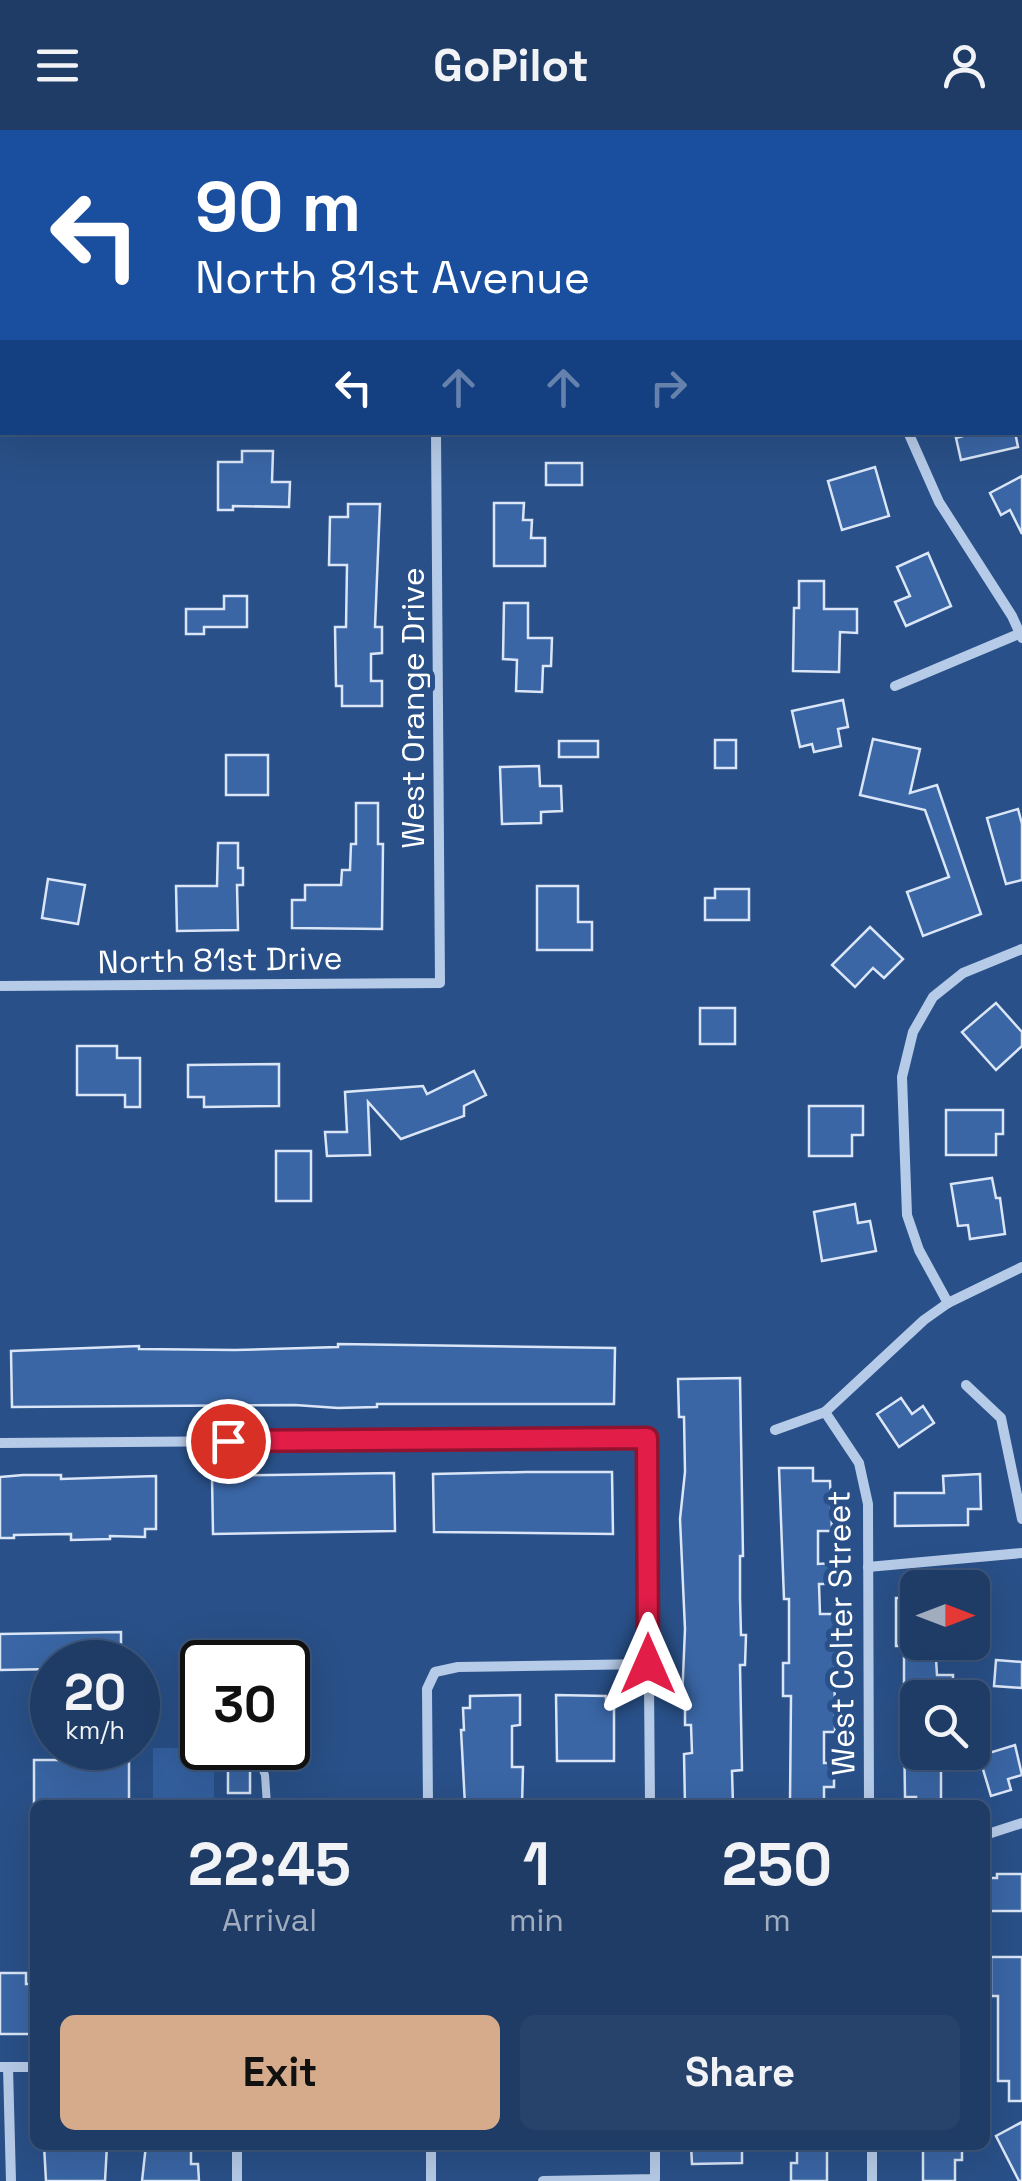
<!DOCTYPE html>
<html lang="en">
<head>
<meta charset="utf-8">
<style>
	body { margin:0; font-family:"Space Grotesk",sans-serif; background:#27436c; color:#f1f3f6; height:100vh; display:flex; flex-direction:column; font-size:38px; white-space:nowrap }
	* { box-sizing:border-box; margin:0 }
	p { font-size:32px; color:#a1adbf }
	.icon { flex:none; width:55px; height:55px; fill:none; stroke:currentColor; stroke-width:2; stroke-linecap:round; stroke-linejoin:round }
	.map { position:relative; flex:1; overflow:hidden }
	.side { position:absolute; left:30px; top:1670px; width:960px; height:350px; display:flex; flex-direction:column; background:#1f3c66; border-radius:15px; box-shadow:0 10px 40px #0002,0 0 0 2px #3c567a }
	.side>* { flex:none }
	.banner { position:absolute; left:0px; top:0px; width:1022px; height:305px; box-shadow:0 10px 40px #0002,0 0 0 2px #3c567a; background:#1a4fa0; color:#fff; overflow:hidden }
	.needle { width:65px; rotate:90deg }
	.buttons { position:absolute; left:900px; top:1440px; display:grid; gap:20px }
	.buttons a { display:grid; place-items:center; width:90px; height:90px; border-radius:15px; background:#1f3c66; box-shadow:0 10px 40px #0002,0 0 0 2px #3c567a; font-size:50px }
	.speed { position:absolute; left:30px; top:1510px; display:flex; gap:20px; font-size:50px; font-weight:700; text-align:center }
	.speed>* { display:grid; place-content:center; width:130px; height:130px; border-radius:50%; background:#1f3c66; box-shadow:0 10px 40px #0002,0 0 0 2px #3c567a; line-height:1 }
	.speed small { font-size:25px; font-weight:400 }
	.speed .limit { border:5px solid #111; border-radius:15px; background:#fff; color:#111 }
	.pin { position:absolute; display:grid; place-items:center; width:85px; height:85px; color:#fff; margin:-42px; border:5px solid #fff; border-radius:50%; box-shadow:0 2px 10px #0007 }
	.me { position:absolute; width:110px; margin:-55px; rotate:0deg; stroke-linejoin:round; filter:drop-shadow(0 0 8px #0008) }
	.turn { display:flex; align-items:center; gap:35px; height:210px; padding:0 30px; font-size:45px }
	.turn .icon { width:130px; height:130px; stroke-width:2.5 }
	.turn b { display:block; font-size:70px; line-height:85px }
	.lanes { display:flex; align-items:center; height:95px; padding:0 30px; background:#0003; justify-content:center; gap:50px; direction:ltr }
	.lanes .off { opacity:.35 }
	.eta { display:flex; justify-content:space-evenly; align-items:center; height:170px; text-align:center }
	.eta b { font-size:60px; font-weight:800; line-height:70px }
	.button { display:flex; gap:20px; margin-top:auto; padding:20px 30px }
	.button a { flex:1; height:115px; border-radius:15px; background:#d6ab8b; color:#111; font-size:40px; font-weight:800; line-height:115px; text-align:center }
	.button a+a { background:#27436c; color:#f1f3f6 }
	header { display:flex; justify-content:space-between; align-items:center; height:130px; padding:0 30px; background:#1f3c66; font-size:45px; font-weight:800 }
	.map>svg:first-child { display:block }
	.green { fill:#3461a0 }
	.building { fill:#3a66a5; stroke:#dae6f7; stroke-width:2.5 }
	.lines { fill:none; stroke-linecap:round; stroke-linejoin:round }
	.lane { stroke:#b6cbe8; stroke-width:8 }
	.street { stroke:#b6cbe8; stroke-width:10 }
	.secondary { stroke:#e0e9f8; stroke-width:20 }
	.route-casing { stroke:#92132f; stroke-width:25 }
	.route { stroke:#e11d48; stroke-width:18 }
	.labels { text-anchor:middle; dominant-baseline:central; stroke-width:10; stroke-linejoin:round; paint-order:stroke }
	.street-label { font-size:32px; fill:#fff; stroke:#295088 }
</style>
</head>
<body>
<header><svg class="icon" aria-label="menu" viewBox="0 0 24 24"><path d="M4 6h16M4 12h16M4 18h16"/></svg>GoPilot<svg class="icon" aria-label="person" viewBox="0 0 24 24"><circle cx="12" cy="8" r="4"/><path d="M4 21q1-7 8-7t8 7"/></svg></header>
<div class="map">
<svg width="1022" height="2051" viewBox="0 0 1022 2051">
	<rect width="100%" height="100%" fill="#295088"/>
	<rect class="green" x="153" y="1618" width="61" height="57"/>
	<g class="building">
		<path d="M 966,302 L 1015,302 L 1018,317 L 961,330 L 956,308 L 967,305 Z"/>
		<path d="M 242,321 L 273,321 L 272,352 L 290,352 L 289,377 L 233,376 L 233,380 L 218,380 L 218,332 L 242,332 Z"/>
		<rect x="546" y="333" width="36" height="22"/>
		<path d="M 875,337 L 889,386 L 842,400 L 828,351 Z"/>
		<path d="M 1022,346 L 1022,404 L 1010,380 L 1001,385 L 990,363 Z"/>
		<path d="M 494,373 L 524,373 L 523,390 L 532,390 L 531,408 L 545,408 L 545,436 L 494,436 Z"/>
		<path d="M 348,374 L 380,374 L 375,497 L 382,497 L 382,523 L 371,524 L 371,551 L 382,551 L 382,576 L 342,576 L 342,556 L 336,556 L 335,497 L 346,497 L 347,435 L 329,435 L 330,387 L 348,387 Z"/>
		<path d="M 928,423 L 951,476 L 906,496 L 895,472 L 910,466 L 897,437 Z"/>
		<path d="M 799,451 L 824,451 L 824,479 L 857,479 L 857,503 L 840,502 L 839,542 L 793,541 L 794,478 L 799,478 Z"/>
		<path d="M 224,466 L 247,466 L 247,497 L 204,497 L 204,504 L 186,504 L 186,479 L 224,479 Z"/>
		<path d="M 504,473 L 528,473 L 528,508 L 552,508 L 551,536 L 543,536 L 542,562 L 516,561 L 517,530 L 503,529 Z"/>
		<path d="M 843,570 L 848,597 L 838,599 L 841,616 L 814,622 L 812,614 L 800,617 L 792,581 Z"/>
		<path d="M 873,609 L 920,619 L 910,663 L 937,655 L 981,784 L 923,806 L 907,762 L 949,747 L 925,680 L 860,665 Z"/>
		<rect x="715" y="610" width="21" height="28"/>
		<rect x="559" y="611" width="39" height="16"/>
		<rect x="226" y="625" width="42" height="40"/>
		<path d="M 539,636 L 540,656 L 561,656 L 562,681 L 541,682 L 541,693 L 502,694 L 500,637 Z"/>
		<path d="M 356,673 L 378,673 L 378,714 L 383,714 L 382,799 L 292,798 L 292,770 L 305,770 L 305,755 L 341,755 L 342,740 L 350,740 L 351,714 L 356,714 Z"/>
		<path d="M 1018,679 L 1022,694 L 1022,750 L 1006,754 L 987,688 Z"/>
		<path d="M 218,713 L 238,713 L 238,738 L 243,738 L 243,755 L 237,755 L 238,800 L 177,801 L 176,756 L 217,756 Z"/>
		<path d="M 48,749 L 85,755 L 78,794 L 42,788 Z"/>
		<path d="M 537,756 L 578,756 L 578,792 L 592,792 L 592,820 L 537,820 Z"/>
		<path d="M 715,759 L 749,759 L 749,790 L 705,790 L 705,768 L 715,768 Z"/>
		<path d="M 870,797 L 903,829 L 884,848 L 873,838 L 855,857 L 832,835 Z"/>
		<path d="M 996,873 L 1022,902 L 1022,916 L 996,940 L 962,902 Z"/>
		<rect x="700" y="878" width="35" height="36"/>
		<path d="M 77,916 L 117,916 L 117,928 L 140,928 L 140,977 L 125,977 L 125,965 L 77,965 Z"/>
		<path d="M 279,934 L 279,976 L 204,977 L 204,967 L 188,967 L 188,935 Z"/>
		<path d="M 474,941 L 486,965 L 464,976 L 464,986 L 401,1009 L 368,972 L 370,1025 L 327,1026 L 325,1002 L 347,1002 L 345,962 L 423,956 L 427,964 Z"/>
		<path d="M 809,976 L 863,976 L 863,1005 L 852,1005 L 852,1026 L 809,1026 Z"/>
		<path d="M 946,980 L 1003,980 L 1003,1004 L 996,1004 L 996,1025 L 946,1025 Z"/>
		<rect x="276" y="1021" width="35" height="50"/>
		<path d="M 992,1048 L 996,1068 L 1000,1068 L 1005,1104 L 970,1109 L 968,1095 L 958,1096 L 951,1054 Z"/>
		<path d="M 855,1074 L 858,1093 L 870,1091 L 876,1121 L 822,1131 L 814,1082 Z"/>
		<path d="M 338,1214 L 615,1218 L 614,1274 L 377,1274 L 377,1277 L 338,1278 L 295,1275 L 12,1277 L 11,1221 L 139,1216 L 139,1219 L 235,1220 L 338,1217 Z"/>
		<path d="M 740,1248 L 743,1426 L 740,1426 L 740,1468 L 741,1505 L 746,1505 L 745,1535 L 740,1535 L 742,1640 L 732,1641 L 733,1675 L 685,1675 L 684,1624 L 692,1623 L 691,1595 L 685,1595 L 685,1570 L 682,1570 L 685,1499 L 680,1389 L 685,1342 L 684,1287 L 679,1287 L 678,1249 Z"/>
		<path d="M 901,1268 L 912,1284 L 923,1276 L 934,1293 L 899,1317 L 877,1284 Z"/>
		<path d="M 779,1338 L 813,1338 L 813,1351 L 830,1351 L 832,1401 L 818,1401 L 818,1434 L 833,1433 L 833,1454 L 819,1454 L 820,1484 L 834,1484 L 835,1602 L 824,1602 L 824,1633 L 834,1633 L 834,1657 L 824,1657 L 824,1672 L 790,1672 L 791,1566 L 783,1566 L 783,1533 L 789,1533 L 789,1469 L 784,1469 Z"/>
		<path d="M 526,1342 L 612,1342 L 613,1404 L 434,1402 L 433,1344 Z"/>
		<path d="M 394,1343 L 395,1401 L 213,1404 L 212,1346 Z"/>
		<path d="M 980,1344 L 981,1379 L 968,1379 L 968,1395 L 895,1396 L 895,1363 L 944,1363 L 943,1346 Z"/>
		<path d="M 23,1345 L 61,1345 L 61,1349 L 156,1346 L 156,1399 L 145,1399 L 145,1407 L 110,1406 L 110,1409 L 71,1410 L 71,1404 L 14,1405 L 14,1408 L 0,1408 L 0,1347 Z"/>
		<path d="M 896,1468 L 918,1468 L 918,1512 L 935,1512 L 937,1545 L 953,1545 L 953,1568 L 904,1565 L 904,1516 L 896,1516 Z"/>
		<path d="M 121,1502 L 121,1532 L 52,1532 L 52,1539 L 0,1540 L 0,1504 Z"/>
		<path d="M 996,1530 L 1022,1532 L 1022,1558 L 994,1556 Z"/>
		<path d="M 520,1565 L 520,1595 L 512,1596 L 512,1637 L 523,1637 L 522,1675 L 465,1675 L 461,1600 L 464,1600 L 463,1578 L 470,1578 L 470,1566 Z"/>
		<path d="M 556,1565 L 606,1566 L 606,1577 L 614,1577 L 614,1631 L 557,1631 Z"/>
		<path d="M 904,1596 L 918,1596 L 918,1622 L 941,1622 L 941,1675 L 916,1675 L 916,1667 L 905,1667 Z"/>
		<path d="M 1015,1615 L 1022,1645 L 1008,1649 L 1011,1660 L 991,1666 L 979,1626 Z"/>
		<rect x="34" y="1630" width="95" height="45"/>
		<rect x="228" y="1633" width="22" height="30"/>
		<path d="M 997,1744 L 1022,1744 L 1022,1781 L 985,1781 L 985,1748 L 997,1748 Z"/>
		<path d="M 991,1827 L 1022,1827 L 1022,1971 L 1009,1971 L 1009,1951 L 998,1951 L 998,1866 L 991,1866 Z"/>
		<path d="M 0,1843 L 26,1843 L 26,1854 L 35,1854 L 35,1904 L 0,1904 Z"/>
		<path d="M 1022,1992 L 1022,2051 L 1019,2051 L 996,2006 Z"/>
		<path d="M 44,2015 L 107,2015 L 105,2051 L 46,2051 Z"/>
		<path d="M 146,2015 L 191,2015 L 191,2034 L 198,2034 L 199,2051 L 142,2051 Z"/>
		<path d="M 691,2015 L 742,2015 L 742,2033 L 692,2034 Z"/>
		<path d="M 797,2015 L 827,2015 L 827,2051 L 791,2051 L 791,2033 L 797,2033 Z"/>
		<path d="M 923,2015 L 962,2015 L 962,2030 L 955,2030 L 955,2051 L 923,2051 Z"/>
	</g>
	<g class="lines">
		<g class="lane">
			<path d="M 369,0 L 369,2"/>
			<path d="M 701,0 L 701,2"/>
			<path d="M 291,2 L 291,0"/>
			<path d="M 253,1618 L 265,1645 L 267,1675"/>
		</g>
		<g class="street">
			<path d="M 491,0 L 491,2"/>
			<path d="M 1012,0 L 1012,2"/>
			<path d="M 908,302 L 939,372 L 1012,486 L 1022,508"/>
			<path d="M 895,556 L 1021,503"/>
			<path d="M 0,856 L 440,853 L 436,302"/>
			<path d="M 948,1173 L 919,1120 L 907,1085 L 902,947 L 913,902 L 933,867 L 963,843 L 1022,819"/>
			<path d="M 966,1255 L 1001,1288 L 1022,1389"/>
			<path d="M 825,1282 L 859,1333 L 868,1374 L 869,1675"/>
			<path d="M 775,1300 L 825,1282 L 924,1190 L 948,1173 L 1022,1137"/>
			<path d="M 0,1313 L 647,1308 L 650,1675"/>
			<path d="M 868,1437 L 1022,1423"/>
			<path d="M 428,1675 L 427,1559 L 435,1542 L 458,1537 L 648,1534"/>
			<path d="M 985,1705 L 1022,1693"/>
			<path d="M 0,1937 L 35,1937"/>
			<path d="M 8,1937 L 11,2051"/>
			<path d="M 237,2015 L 237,2051"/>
			<path d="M 431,2015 L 431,2051"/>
			<path d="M 872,2015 L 872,2051"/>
			<path d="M 543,2051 L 655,2049 L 655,2015"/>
		</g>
		<g class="secondary">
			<path d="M 0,135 L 2,135"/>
			<path d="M 1020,140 L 1022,140"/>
		</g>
	</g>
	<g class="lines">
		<g class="route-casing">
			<path id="route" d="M 228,1311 L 647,1308 L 648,1534"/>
		</g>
		<use href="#route" class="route"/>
	</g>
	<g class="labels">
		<g class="street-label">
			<text transform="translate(413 578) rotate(-90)">West Orange Drive</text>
			<text transform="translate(220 830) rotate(-1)">North 81st Drive</text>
			<text transform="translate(841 1503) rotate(-91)">West Colter Street</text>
		</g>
	</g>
</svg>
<div class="buttons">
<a><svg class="needle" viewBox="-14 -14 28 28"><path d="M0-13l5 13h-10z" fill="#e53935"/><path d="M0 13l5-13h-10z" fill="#a1adbf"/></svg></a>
<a><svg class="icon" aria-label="search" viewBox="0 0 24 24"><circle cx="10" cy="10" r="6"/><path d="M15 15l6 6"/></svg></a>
</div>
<div class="speed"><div>20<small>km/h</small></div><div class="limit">30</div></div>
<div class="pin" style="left:228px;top:1311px;background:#d93025"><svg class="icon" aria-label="arrive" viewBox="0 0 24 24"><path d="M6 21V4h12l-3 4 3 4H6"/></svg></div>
<svg class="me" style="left:648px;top:1534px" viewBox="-20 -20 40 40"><path d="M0-17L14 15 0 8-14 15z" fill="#e11d48" stroke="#fff" stroke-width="4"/></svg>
<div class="banner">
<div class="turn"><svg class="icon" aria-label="left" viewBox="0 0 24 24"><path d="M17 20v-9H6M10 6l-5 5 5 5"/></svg><div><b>90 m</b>North 81st Avenue</div></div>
<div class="lanes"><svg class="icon" aria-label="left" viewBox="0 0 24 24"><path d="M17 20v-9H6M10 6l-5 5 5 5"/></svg><svg class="icon off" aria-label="ahead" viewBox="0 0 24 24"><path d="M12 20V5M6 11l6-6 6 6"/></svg><svg class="icon off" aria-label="ahead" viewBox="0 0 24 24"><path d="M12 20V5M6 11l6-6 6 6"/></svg><svg class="icon off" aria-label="right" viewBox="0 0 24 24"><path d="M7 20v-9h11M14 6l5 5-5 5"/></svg></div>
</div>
<section class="side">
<div class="eta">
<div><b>22:45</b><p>Arrival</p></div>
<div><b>1</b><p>min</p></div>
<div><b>250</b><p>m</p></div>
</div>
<div class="button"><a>Exit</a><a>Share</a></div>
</section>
</div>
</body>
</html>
